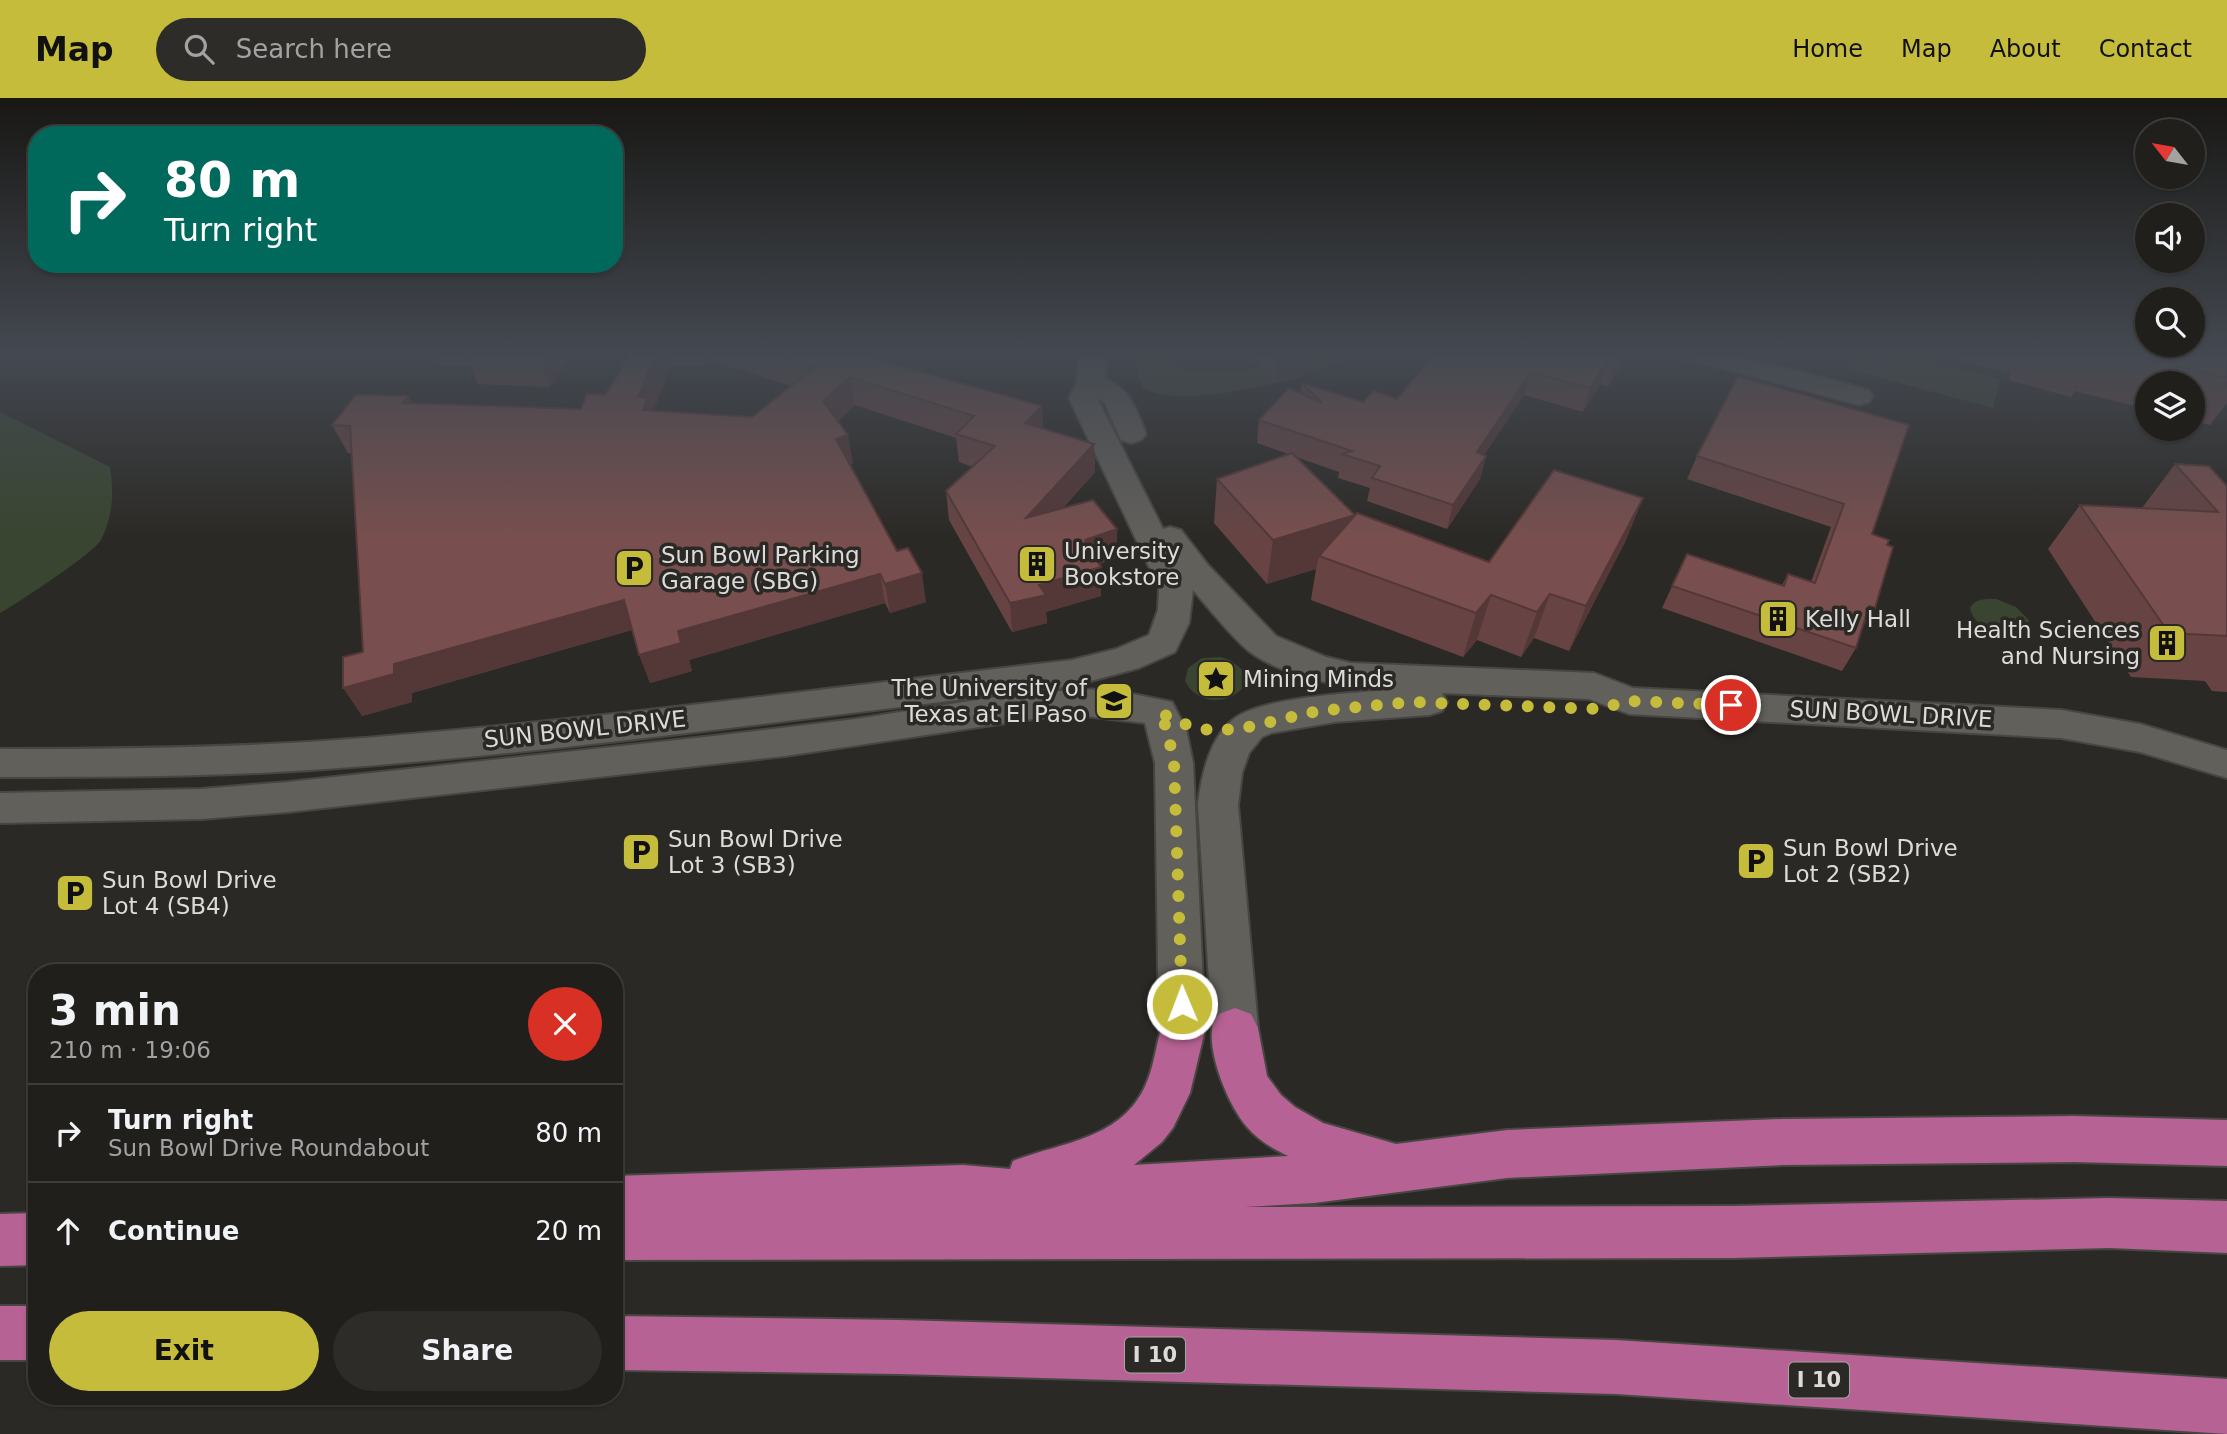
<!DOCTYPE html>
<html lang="en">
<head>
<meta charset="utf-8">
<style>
	body { margin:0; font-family:"DejaVu Sans",sans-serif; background:#2d2c29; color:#f1f3f6; height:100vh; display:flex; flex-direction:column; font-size:26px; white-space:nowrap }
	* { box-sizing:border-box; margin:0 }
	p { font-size:23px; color:#a2a2a3 }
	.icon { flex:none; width:38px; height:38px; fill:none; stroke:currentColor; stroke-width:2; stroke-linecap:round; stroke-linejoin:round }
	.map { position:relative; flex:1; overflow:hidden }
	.side { position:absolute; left:28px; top:866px; width:595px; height:441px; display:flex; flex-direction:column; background:#201f1c; border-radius:28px; box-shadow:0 2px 5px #0004,0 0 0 2px #3d3d3b }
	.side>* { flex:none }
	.guide { position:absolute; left:28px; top:28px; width:595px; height:147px; border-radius:28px; box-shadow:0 2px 5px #0004,0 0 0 2px #3d3d3b; background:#00695c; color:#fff; overflow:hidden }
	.needle { width:46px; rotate:301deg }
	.fabs { position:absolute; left:2135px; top:21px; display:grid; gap:14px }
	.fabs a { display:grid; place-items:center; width:70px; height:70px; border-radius:50%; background:#201f1c; box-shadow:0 2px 5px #0004,0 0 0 2px #3d3d3b; font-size:35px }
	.pin { position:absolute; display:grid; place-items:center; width:60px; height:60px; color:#fff; margin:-30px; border:4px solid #fff; border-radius:50%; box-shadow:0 2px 7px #0007 }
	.me { position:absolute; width:77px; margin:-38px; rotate:359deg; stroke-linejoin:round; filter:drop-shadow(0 0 5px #0008) }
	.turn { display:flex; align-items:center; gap:24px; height:147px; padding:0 21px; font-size:32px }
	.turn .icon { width:91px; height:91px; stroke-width:2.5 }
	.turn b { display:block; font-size:49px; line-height:60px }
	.round { display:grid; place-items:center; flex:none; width:74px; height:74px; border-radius:37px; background:#2d2c29 }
	.headline { display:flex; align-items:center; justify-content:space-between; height:119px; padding:0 21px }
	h1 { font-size:42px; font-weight:600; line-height:52px }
	.action { display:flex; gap:14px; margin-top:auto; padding:14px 21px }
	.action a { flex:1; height:80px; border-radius:42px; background:#c6bc3c; color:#111; font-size:28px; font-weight:600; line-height:80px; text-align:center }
	.action a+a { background:#2d2c29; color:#f1f3f6 }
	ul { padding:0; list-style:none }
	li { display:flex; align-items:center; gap:21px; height:98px; padding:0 21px; border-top:2px solid #3d3d3b }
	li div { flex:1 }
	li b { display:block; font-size:26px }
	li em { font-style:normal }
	header { display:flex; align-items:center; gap:42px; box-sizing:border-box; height:98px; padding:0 35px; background:#c6bc3c; color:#111 }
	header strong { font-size:33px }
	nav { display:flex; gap:38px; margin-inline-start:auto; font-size:24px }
	.search { width:490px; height:63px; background:#2d2c29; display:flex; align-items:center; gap:18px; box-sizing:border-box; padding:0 24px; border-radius:38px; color:#a2a2a3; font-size:26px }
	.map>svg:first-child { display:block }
	.green { fill:#394530 }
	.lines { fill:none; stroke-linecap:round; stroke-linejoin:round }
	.minor-casing { stroke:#474643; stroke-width:4 }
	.highway-casing { stroke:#474643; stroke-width:4 }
	.minor { fill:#62605b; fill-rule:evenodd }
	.highway { fill:#b66294; fill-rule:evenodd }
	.wall { fill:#674443; fill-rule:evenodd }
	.shaded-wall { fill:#543737 }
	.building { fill:#784f4e; stroke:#543737; stroke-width:2 }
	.route { stroke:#c6bc3c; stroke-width:12; stroke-dasharray:0 21.6 }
	.labels { text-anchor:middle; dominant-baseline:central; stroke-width:7; stroke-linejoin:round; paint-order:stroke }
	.shield { fill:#2b2925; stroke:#a7a6a3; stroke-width:2 }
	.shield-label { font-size:21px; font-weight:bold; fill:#dcdbd9 }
	.poi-label { font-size:23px; fill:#dcdbd9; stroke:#2b2925; text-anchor:start }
	.street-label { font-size:23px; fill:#dcdbd9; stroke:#2b2925 }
</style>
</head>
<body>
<header>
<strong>Map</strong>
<div class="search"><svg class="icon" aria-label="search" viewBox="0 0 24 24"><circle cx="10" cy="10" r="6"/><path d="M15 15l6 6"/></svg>Search here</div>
<nav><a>Home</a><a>Map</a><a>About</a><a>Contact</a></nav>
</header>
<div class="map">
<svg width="2227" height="1336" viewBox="0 0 2227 1336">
	<rect width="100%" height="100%" fill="#2b2925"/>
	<g class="green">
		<path d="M 1137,255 C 1158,255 1173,254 1185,274 L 1228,274 L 1254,270 L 1267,261 L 1306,255 L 1337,255 L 1339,265 L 1303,275 L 1296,281 C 1255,288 1181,310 1143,290 L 1137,274 Z"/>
		<path d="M 1853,255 L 1895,265 L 1899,255 L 2000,281 L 1993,310 L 1847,271 Z"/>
		<path d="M 0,314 L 110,369 C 114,395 113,418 101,442 C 94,455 16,506 0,515 Z"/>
		<path d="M 1996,501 L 2016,509 L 2029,522 L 2028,533 C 2010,545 1974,532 1970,510 C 1975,500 1986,501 1996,501 Z"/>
		<path d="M 1221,559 L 1230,562 L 1244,573 L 1244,588 C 1229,608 1197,607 1185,583 L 1188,570 L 1202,560 Z"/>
	</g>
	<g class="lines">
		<g class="minor-casing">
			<g id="minor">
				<path d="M 1079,255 L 1107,255 L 1105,281 C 1130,290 1137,313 1146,336 L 1141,342 L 1131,345 L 1121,342 L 1105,305 L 1097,300 L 1163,431 L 1170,429 L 1181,432 L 1208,467 L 1276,538 L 1326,559 L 1351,565 L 1594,575 L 1633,590 L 2061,612 L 2140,626 L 2227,652 L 2227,680 L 2140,654 L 2061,640 L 1629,616 L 1589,601 L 1442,595 L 1447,604 L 1442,613 L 1429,617 L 1335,624 L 1271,635 L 1262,639 L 1249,655 L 1242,675 L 1238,707 L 1258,930 L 1251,944 L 1235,950 L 1219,944 L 1212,930 L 1198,707 C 1201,678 1210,638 1235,620 C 1265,599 1352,595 1389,592 C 1345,590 1290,581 1253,556 C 1237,546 1207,508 1193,492 L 1189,525 L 1175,554 L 1139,570 L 1072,588 C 823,617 574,653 325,671 C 217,679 108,679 0,679 L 0,651 C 108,651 217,650 324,643 C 574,625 823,590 1072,562 L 1116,551 L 1149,537 L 1158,512 L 1159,490 L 1069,300 L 1077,285 Z"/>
				<path d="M 1685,255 L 1731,255 L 1869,292 L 1873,298 L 1869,304 L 1859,307 L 1689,261 Z"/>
				<path d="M 1085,591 L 1123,594 L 1172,604 L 1186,631 L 1193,665 L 1205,932 L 1198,946 L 1182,952 L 1166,946 L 1159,932 L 1155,665 L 1145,625 L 1085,618 L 1047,619 L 785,658 L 288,714 L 201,721 L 0,725 L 0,695 L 201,691 L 288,684 L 714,638 L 856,621 L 1008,597 Z"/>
			</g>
		</g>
		<g class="highway-casing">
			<g id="highway">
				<path d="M 1235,910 L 1251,916 L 1258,930 L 1267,978 L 1281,997 L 1295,1009 L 1323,1025 L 1396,1046 L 1507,1032 L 1783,1021 L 2074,1018 L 2227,1022 L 2227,1068 L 2074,1064 L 1783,1067 L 1507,1080 L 1314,1105 L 1245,1109 L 1734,1108 L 2109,1100 L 2227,1103 L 2227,1155 L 2109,1150 L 1734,1160 L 614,1162 L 614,1078 L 963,1067 L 1010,1071 L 1013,1063 C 1061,1044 1122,1042 1146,986 C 1156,964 1156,939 1166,918 L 1182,912 L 1198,918 L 1205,932 L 1190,995 L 1173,1030 L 1162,1044 L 1134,1067 L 1288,1058 C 1273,1051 1258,1042 1247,1029 C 1229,1008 1209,960 1212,931 C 1213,926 1217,920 1219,916 Z"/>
				<path d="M 37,1115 L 37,1167 L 0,1168 L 0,1116 Z"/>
				<rect x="0" y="1208" width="37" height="54"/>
				<path d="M 614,1218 L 899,1222 L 1616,1242 L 2227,1281 L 2227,1336 L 1616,1296 L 899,1276 L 614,1272 Z"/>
			</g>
		</g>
		<use href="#minor" class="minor"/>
		<use href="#highway" class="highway"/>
	</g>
	<g class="wall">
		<path d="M 435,255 L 572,255 L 550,289 L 478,286 L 471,269 L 441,267 Z"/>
		<path d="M 627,255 L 854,255 L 1043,330 L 1094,346 L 1095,374 L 1063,410 L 1117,431 L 1117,460 L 1099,466 L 1101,498 L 1046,514 L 1047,525 L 1012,534 L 949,422 L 946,393 L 973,369 L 959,364 L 956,340 L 855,307 L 838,323 L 853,365 L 850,366 L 897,453 L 926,504 L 890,515 L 885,505 L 689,562 L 692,573 L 650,585 L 632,532 L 412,595 L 412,604 L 362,618 L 363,554 L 352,355 L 348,355 L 332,327 L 408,298 L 412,305 L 581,311 L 605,297 L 617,278 L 628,259 ZM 708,262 L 792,288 L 752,319 L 653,313 L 670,268 L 704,269 Z"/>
		<path d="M 1247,255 L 1319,255 L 1301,278 L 1274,283 Z"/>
		<path d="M 1432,255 L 1622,255 L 1622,267 L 1608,289 L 1600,286 L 1583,314 L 1524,297 L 1484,357 L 1486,358 L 1480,381 L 1447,431 L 1367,403 L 1370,390 L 1338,380 L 1339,374 L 1296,359 L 1355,417 L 1489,464 L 1643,400 L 1625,444 L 1569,553 L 1534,540 L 1521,559 L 1477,542 L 1463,559 L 1311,502 L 1316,471 L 1267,486 L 1214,425 L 1217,381 L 1288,356 L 1257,345 L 1259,322 L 1300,295 L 1302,285 L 1363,304 L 1397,301 L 1435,256 Z"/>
		<path d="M 1930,255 L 2227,255 L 2227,305 L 2210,327 L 2193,323 L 2193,285 L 2147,285 L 2147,311 L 2075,293 L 2071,299 L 2009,282 L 2010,275 Z"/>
		<path d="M 1738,278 L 1872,436 L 1887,447 L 1875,510 L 1861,531 L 1856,550 L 1842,573 L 1662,510 L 1687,456 L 1782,487 L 1788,476 L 1811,484 L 1831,429 L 1687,381 L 1697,358 Z"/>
		<path d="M 2175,366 L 2227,388 L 2227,594 L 2212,593 L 2205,583 L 2131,579 L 2048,451 L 2080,407 L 2142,410 Z"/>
	</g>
	<g class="shaded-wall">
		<path d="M 548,255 L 572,255 L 550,289 L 541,266 Z"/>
		<path d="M 656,255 L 667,255 L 670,268 L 653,314 L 652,341 L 638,299 Z"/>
		<path d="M 700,255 L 706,255 L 708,262 L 704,269 Z"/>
		<path d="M 1304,255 L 1319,255 L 1301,278 L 1274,283 L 1277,261 Z"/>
		<path d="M 1622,255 L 1626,255 L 1622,267 L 1608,289 L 1616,265 Z"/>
		<path d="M 1608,263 L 1600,286 L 1583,314 L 1590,290 Z"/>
		<path d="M 1531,274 L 1524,297 L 1470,378 L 1477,354 Z"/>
		<path d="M 850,279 L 855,307 L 828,331 L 823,303 Z"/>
		<path d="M 408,298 L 422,326 L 403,305 Z"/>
		<path d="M 1042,308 L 1044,337 L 1025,325 Z"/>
		<path d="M 848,337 L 853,365 L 842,369 L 836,341 Z"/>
		<path d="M 1094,346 L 1095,374 L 1028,448 L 1026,420 Z"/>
		<path d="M 1486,358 L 1480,381 L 1447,431 L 1453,407 Z"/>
		<path d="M 1643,400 L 1625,444 L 1569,553 L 1586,508 Z"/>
		<path d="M 1355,417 L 1319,458 L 1316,471 L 1267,486 L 1273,442 Z"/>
		<path d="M 1117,431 L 1117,460 L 1085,471 L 1085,442 Z"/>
		<path d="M 1101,469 L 1101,498 L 1046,514 L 1047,525 L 1012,534 L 1010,505 L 1039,487 Z"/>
		<path d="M 922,475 L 926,504 L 890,515 L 885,486 Z"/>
		<path d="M 880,476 L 885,505 L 689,562 L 692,573 L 650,585 L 639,557 L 678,533 Z"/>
		<path d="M 1550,496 L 1534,540 L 1521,559 L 1537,514 Z"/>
		<path d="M 1491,497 L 1477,542 L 1463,559 L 1476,515 Z"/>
		<path d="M 624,502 L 635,531 L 412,595 L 412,604 L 362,618 L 343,590 L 394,566 Z"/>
	</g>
	<g class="building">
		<path d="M 474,255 L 548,255 L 541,266 L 468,262 Z"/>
		<path d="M 630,255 L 656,255 L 638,299 L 648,300 L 643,312 L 752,319 L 815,269 L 770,255 L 854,255 L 1042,308 L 1025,325 L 1094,346 L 1026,420 L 1093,402 L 1117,431 L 1085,442 L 1101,469 L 1039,487 L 1046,497 L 1010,505 L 946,393 L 995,348 L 956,336 L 974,318 L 850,279 L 823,303 L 848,337 L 836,341 L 897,453 L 908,450 L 922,475 L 885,486 L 880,476 L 678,533 L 681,545 L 639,557 L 624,502 L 394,566 L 394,576 L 343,590 L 343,559 L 363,554 L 350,328 L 332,327 L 356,297 L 408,298 L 403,305 L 581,311 L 587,296 L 605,297 L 617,278 Z"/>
		<path d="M 1271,255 L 1304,255 L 1277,261 Z"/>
		<path d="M 1435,255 L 1622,255 L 1616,265 L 1608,263 L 1590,290 L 1531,274 L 1477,354 L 1486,358 L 1453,407 L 1372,380 L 1380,368 L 1342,356 L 1352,353 L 1259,322 L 1289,290 L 1322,305 L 1302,285 L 1363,304 L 1373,293 L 1397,301 Z"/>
		<path d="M 2126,255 L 2227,255 L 2227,280 Z"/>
		<path d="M 1738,278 L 1909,327 L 1872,436 L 1889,442 L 1887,447 L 1893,449 L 1875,510 L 1869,508 L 1856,550 L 1672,488 L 1687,456 L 1784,488 L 1788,476 L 1815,485 L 1844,406 L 1697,358 Z"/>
		<path d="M 1292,355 L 1355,417 L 1273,442 L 1217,381 Z"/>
		<path d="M 2175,366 L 2209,368 L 2227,388 L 2227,538 L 2169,535 L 2080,407 L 2218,414 Z"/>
		<path d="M 1554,372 L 1643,400 L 1586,508 L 1550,496 L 1537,514 L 1491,497 L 1476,515 L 1319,458 L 1357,415 L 1489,464 Z"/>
	</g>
	<linearGradient id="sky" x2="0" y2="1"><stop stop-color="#181714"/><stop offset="0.58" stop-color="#444951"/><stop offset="1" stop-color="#444951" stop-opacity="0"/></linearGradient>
	<rect width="2227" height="442" fill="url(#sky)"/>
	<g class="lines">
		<path class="route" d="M 1182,906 L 1174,665 L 1167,631 L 1159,614 L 1181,625 L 1212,633 L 1244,630 L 1318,613 L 1410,604 L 1599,611 L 1629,603 L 1731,607"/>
	</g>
	<defs>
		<g id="building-square" transform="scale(2.0125)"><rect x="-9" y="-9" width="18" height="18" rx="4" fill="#c6bc3c" stroke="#2b2925"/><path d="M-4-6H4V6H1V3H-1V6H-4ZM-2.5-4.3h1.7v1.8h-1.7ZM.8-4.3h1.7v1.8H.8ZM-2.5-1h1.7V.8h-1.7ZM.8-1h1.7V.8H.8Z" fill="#111"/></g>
		<g id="parking-square" transform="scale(2.0125)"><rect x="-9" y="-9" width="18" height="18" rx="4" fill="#c6bc3c" stroke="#2b2925"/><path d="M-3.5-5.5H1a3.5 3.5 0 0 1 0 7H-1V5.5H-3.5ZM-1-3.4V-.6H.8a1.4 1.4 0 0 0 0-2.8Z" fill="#111"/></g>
		<g id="sight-square" transform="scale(2.0125)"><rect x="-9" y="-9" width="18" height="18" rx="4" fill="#c6bc3c" stroke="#2b2925"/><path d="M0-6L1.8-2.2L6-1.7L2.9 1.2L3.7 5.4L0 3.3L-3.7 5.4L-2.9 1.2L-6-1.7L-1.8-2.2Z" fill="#111"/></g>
		<g id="university-square" transform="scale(2.0125)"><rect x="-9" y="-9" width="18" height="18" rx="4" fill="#c6bc3c" stroke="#2b2925"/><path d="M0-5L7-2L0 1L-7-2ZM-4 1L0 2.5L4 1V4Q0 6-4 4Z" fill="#111"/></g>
	</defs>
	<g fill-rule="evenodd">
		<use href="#building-square" x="1037" y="466"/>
		<use href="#parking-square" x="634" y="470"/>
		<use href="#building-square" x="1778" y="521"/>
		<use href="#building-square" x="2167" y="545"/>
		<use href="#sight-square" x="1216" y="581"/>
		<use href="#university-square" x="1114" y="603"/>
		<use href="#parking-square" x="641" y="754"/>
		<use href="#parking-square" x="1756" y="763"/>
		<use href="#parking-square" x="75" y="795"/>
	</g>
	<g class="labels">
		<g class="shield">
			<rect x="1125" y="1239.5" width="60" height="35" rx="5"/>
			<rect x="1789" y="1264.5" width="60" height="35" rx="5"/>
		</g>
		<g class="shield-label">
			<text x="1155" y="1257">I 10</text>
			<text x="1819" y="1282">I 10</text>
		</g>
		<g class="poi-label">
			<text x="1064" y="453">University<tspan x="1064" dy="26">Bookstore</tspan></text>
			<text x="661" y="457">Sun Bowl Parking<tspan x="661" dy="26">Garage (SBG)</tspan></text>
			<text x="1805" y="521">Kelly Hall</text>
			<text x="2140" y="532" text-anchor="end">Health Sciences<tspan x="2140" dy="26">and Nursing</tspan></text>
			<text x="1243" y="581">Mining Minds</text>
			<text x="1087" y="590" text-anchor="end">The University of<tspan x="1087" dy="26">Texas at El Paso</tspan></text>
			<text x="668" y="741">Sun Bowl Drive<tspan x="668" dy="26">Lot 3 (SB3)</tspan></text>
			<text x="1783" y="750">Sun Bowl Drive<tspan x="1783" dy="26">Lot 2 (SB2)</tspan></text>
			<text x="102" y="782">Sun Bowl Drive<tspan x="102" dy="26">Lot 4 (SB4)</tspan></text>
		</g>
		<g class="street-label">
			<text transform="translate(1891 616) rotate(3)">SUN BOWL DRIVE</text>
			<text transform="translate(585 631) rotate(-6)">SUN BOWL DRIVE</text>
		</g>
	</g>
</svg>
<div class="fabs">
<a><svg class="needle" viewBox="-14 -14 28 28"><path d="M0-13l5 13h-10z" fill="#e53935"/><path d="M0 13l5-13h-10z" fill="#a2a2a3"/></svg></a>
<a><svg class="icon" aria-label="sound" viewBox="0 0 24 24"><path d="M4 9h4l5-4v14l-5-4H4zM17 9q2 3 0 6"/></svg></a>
<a><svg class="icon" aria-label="search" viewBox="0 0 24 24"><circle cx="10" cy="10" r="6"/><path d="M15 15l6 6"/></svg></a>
<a><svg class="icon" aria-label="layers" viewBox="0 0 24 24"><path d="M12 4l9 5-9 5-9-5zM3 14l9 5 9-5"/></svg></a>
</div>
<div class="pin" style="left:1731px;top:607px;background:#d93025"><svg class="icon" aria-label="arrive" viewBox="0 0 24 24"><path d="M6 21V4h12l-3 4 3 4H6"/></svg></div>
<svg class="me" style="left:1182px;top:906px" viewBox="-20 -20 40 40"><circle r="17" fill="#c6bc3c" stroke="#fff" stroke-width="3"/><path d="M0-11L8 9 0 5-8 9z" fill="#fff"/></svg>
<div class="guide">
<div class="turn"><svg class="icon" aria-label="right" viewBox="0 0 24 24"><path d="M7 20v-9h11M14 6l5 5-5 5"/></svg><div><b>80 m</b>Turn right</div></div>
</div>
<section class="side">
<div class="headline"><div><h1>3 min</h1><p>210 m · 19:06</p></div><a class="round" style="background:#d93025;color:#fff"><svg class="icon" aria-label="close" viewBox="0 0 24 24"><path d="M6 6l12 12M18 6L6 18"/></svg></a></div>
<ul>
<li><svg class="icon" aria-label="right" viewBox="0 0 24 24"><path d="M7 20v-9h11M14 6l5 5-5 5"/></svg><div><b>Turn right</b><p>Sun Bowl Drive Roundabout</p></div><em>80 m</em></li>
<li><svg class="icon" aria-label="ahead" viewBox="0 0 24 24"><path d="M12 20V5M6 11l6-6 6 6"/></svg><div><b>Continue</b></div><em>20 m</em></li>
</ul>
<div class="action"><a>Exit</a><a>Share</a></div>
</section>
</div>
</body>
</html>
